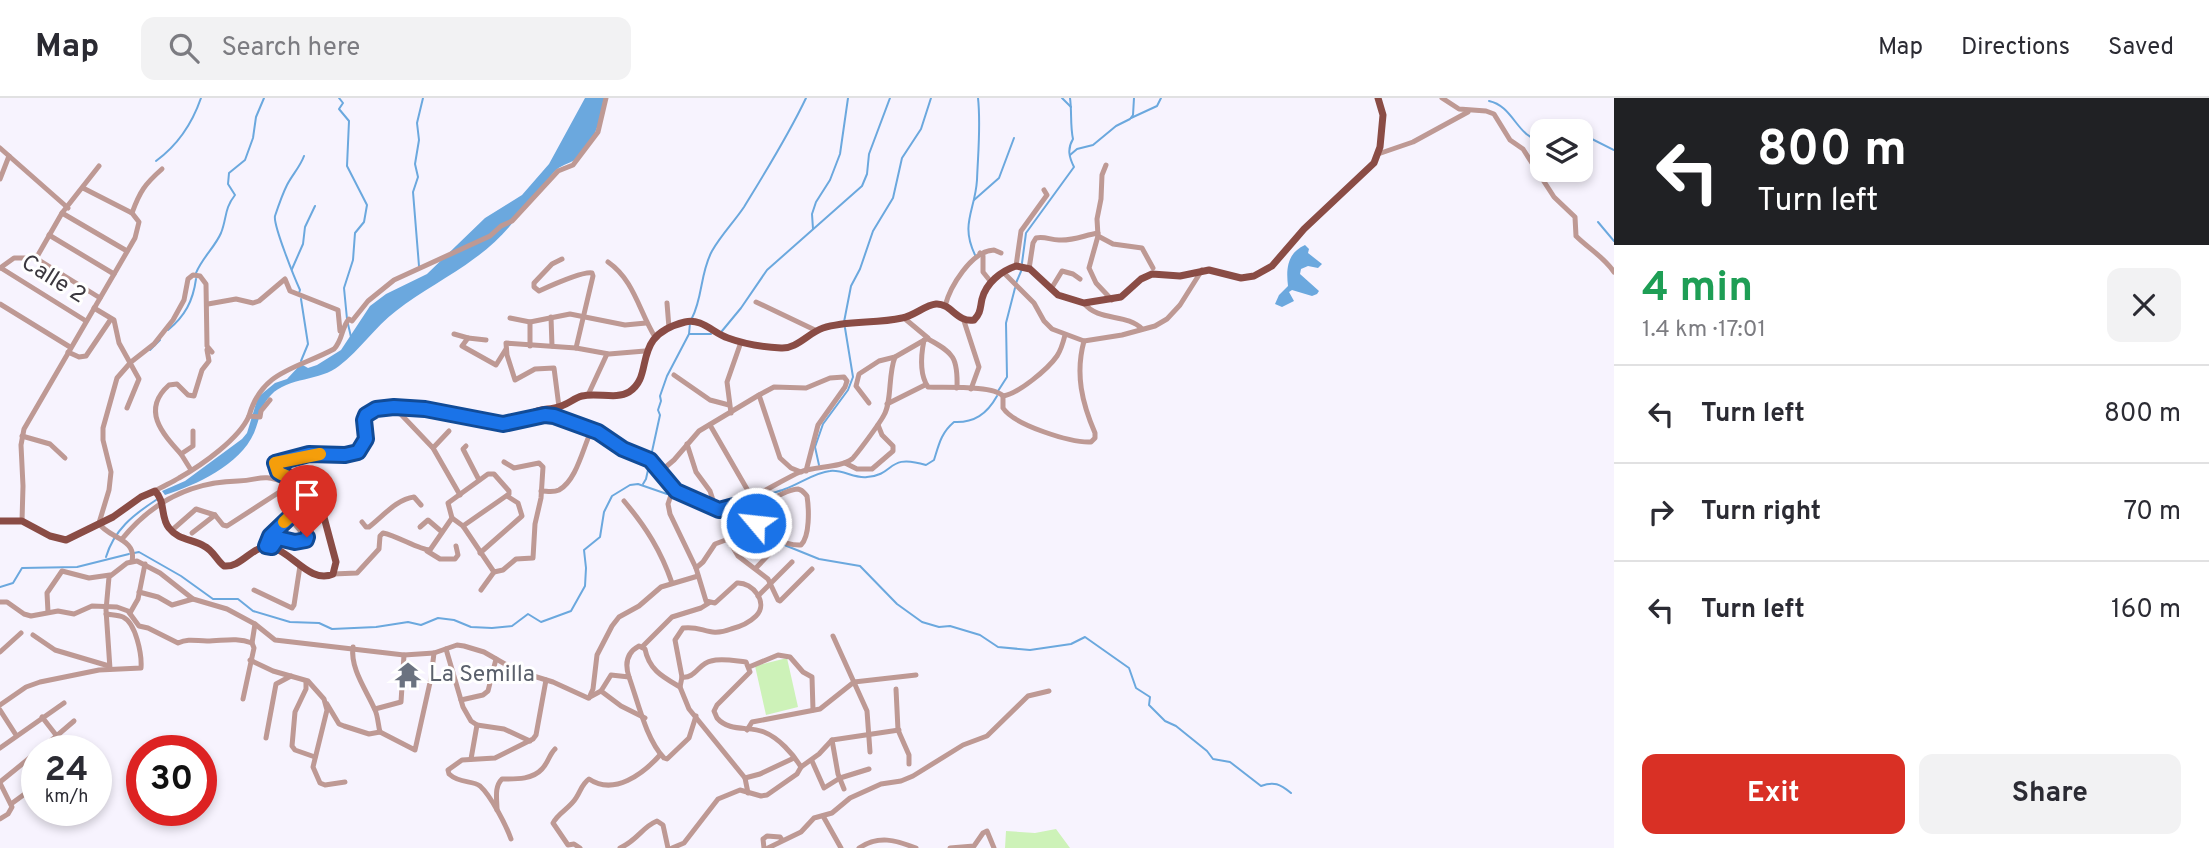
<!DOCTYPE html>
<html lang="en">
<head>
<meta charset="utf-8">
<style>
	body { margin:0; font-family:Overpass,sans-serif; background:#f2f2f3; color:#2b2b33; height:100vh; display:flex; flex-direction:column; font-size:26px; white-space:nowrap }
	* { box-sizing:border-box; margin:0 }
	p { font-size:23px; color:#7c7c81 }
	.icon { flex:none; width:38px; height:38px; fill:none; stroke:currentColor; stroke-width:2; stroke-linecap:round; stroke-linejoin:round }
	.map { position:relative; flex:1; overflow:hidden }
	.sheet { display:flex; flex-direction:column; background:#fff; width:595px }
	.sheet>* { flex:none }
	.hud { background:#202124; color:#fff; overflow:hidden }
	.fabs { position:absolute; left:1530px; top:21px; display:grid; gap:14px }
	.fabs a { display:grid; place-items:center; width:63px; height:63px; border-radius:14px; background:#fff; box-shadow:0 4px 10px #0003; font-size:35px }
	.speed { position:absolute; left:21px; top:637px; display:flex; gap:14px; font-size:35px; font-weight:700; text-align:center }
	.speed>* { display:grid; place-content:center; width:91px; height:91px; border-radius:50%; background:#fff; box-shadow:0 4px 10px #0003; line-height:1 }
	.speed small { font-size:18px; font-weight:400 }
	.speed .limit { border:10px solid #d22; background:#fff; color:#111 }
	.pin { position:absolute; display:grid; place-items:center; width:60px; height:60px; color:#fff; margin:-72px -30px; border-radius:50% 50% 50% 0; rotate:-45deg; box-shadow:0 0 7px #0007 }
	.pin .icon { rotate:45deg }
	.me { position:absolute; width:77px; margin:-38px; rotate:298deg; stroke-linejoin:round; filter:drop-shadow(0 0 5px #0008) }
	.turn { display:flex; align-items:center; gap:24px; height:147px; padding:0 28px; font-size:32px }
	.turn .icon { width:91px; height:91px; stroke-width:2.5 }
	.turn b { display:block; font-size:49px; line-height:60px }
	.round { display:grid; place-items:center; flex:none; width:74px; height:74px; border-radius:14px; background:#f2f2f3 }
	.headline { display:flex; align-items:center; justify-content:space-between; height:119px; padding:0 28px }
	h1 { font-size:42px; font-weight:700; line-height:52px; color:#1e9e55 }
	.button { display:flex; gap:14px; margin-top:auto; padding:14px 28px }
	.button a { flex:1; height:80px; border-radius:14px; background:#d93025; color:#fff; font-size:28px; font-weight:700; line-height:80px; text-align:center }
	.button a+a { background:#f2f2f3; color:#2b2b33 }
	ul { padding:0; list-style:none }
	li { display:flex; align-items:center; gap:21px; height:98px; padding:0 28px; border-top:2px solid #e1e1e2 }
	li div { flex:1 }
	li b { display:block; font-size:26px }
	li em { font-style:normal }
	header { display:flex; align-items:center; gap:42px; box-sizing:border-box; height:98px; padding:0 35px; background:#fff; border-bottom:2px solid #e1e1e2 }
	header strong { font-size:33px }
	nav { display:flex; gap:38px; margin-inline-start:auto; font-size:24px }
	.search { width:490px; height:63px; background:#f2f2f3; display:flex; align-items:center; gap:18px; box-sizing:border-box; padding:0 24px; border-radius:14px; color:#7c7c81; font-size:26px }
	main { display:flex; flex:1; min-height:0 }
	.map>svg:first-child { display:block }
	.green { fill:#cdf2b8 }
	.water { fill:#6ba8de }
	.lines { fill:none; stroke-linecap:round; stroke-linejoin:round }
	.stream { stroke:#6ba8de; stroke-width:2 }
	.minor { stroke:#be9994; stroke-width:5 }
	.major { stroke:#8a4c45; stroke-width:7 }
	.route-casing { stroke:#114b97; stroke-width:18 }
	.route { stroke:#1a73e8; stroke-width:12 }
	.slow { stroke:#f59e0b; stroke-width:12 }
	.labels { text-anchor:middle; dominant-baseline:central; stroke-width:6; stroke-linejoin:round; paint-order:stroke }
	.street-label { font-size:23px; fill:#3b383f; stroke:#fff }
	.worship-label { font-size:23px; fill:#5b616d; stroke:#fff; text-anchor:start }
</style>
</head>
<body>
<header>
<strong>Map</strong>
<div class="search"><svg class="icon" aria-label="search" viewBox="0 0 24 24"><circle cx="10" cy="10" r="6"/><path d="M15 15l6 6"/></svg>Search here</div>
<nav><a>Map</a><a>Directions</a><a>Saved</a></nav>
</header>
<main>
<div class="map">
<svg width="1614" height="750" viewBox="0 0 1614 750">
	<rect width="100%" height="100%" fill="#f7f3fe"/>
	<g class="green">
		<path d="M 787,560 L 798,609 L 766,617 L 755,568 Z"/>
		<path d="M 1056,731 L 1070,750 L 1005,750 L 1006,733 L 1035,735 Z"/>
	</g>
	<g class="water">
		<path d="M 585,0 L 606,0 C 600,21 595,46 576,61 C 569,66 560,67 554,74 C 529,103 507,138 475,160 C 450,179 421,193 396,213 C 375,229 360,252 339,268 C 321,283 288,279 271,297 C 260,308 260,321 254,335 C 240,367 196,387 165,397 L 162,393 L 185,383 L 242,341 L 247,335 L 258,299 L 275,285 L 287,281 L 301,266 L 308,270 L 317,267 L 341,252 L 370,208 L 386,196 L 427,176 L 485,120 L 522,97 L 549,66 Z"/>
		<path d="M 1305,147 L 1309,151 L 1308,155 L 1322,166 L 1318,170 L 1308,168 L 1301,171 L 1300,176 L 1319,193 L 1317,196 L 1312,198 L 1292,192 L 1289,194 L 1294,203 L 1282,209 L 1275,206 L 1279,197 L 1288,188 C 1286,171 1287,155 1305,147 Z"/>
	</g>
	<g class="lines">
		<g class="stream">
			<path d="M 339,0 L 343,5 L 339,11 L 349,23 L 347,68 L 367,107 L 364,124 L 355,135 L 353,162 L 344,190 L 347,221"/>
			<path d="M 1062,0 L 1071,9"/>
			<path d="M 1489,3 C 1514,8 1518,42 1542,42"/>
			<path d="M 1131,20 L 1157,8 L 1161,0"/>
			<path d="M 1580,35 L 1614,52"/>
			<path d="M 1070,57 L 1077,51 L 1093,47 L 1116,28 L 1130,21 L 1133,17 L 1134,0"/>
			<path d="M 156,63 C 178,47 192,26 201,0"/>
			<path d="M 974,102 L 999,80 L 1014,40"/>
			<path d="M 1598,124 L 1614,143"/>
			<path d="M 813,131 L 812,116 L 816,104 L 830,82 L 840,56 L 848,0"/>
			<path d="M 975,157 C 960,126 975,113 977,82 C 978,55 981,27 978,0"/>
			<path d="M 1022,165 L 1026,135 L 1074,69 C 1069,59 1067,51 1073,41 C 1070,27 1072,14 1070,0"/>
			<path d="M 419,168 L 413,94 L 418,79 L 415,66 L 419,42 L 417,25 L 423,0"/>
			<path d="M 292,171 L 303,146 L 305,129 L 315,108"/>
			<path d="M 196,175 C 202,160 215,149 221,135 C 227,120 224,111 235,97 L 228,86 L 229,75 L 245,62 L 253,40 L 256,19 L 264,0"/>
			<path d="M 1016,185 L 1022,171"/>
			<path d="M 299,195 L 300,192 C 295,181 273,127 275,118 C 277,112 284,93 287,87 C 292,77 300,69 304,58"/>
			<path d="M 692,220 C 703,199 700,175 712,153 C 721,137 734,124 744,109 C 766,73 788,38 806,0"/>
			<path d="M 844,224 L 851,188 L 860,171 L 873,133 L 893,100 L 902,60 L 921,31 L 931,0"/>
			<path d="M 348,226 L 351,239"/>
			<path d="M 168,232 C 185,218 193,203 196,181"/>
			<path d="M 722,233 L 741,210 L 767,172 L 862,88 L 867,76 L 869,56 L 890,0"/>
			<path d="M 689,236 L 711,236"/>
			<path d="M 150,252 L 160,242"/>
			<path d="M 301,263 L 308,246 L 301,201"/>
			<path d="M 998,293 L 1007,279 L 1006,225 L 1015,190"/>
			<path d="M 819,367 L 815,349 L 823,326 L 848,292 L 853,279 L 845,230"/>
			<path d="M 643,386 L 646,381 L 660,317 L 658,312 L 661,303 L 660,298 L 667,278 L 689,236 L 690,225"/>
			<path d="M 673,398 C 692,400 706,422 727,417 C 736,415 746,405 755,401 C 765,396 775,395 785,391 C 799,386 816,374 830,373 C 842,371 855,381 867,379 C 896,377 886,355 926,367 L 934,362 C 939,346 941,335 954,324 C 974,325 987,316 997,298"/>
			<path d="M 727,417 L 745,425"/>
			<path d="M 750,427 L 757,435 L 772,442 L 819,461 L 860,468 L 897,506 L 922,524 L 939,529 L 950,528 L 980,537 L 998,549 L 1030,552 L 1071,546 L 1085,539 L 1129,570 L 1136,590 L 1150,599 L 1149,607 L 1165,623 L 1176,628 L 1207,653 L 1213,661 L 1230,664 L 1261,688 C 1274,683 1280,686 1291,695"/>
			<path d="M 134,455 L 139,454 L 181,478 L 213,501 L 238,501 L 253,513 L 290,524 L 319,525 L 332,531 L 376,529 L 408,524 L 421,527 L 438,520 L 454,522 L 471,529 L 492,530 L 512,528 L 528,516 L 541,524 L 571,513 L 585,488 L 586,470 L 584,452 L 600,439 L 604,414 L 612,398 L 630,387 L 638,386 L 667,396"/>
			<path d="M 106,459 C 114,432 133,417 156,402"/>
			<path d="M 0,489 L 13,485 L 22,470 L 77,469 L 129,456"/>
		</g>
		<g class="minor">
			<path d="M 1442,0 L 1459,11 L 1486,13 L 1494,16 L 1510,42 L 1523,51 L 1554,99 L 1575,119 L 1576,138 C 1589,151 1603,158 1614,174"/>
			<path d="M 0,50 L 68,110"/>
			<path d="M 1378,56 L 1413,44 L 1468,14"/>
			<path d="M 1106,67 L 1102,77 L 1101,101 L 1097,121 L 1098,138 L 1089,170 L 1096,185 L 1112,202"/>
			<path d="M 0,81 L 9,58"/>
			<path d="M 62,115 L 127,153"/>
			<path d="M 132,115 C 140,93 145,86 162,71"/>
			<path d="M 49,137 L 114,176"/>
			<path d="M 1098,138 L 1113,146 L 1142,150 L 1153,170"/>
			<path d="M 980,155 L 983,158 L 983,174 L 991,184"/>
			<path d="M 34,159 L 100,200"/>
			<path d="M 562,161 L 552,166 L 534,185 L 534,189 L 539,193 C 550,188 583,173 592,175 L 593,178 L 576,250"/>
			<path d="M 608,164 C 634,182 639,213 655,239"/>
			<path d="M 1016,168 L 1021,133 L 1047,97 L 1044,92"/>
			<path d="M 0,170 L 14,160 L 31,160 L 38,157 L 62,115 L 99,68"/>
			<path d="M 1,170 L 86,223"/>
			<path d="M 1029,171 L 1033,145 L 1036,140 C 1045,138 1050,142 1059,142 C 1073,143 1085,137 1098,135"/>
			<path d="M 1003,174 L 1034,205 L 1044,223 L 1052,231 L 1084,243 L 1122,237 L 1155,228 L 1167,221 L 1180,207 L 1202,172"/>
			<path d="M 1051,191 L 1062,173 L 1073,176 L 1080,181"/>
			<path d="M 756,204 L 817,233"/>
			<path d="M 667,205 L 669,230"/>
			<path d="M 1084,205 C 1098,224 1127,215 1142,231"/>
			<path d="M 0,206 L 70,249"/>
			<path d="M 208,206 L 236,201 L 253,205 L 259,203 L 285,181 L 290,193 L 338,212 L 340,233"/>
			<path d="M 945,208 C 950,189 971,153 994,152 L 1001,155"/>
			<path d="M 94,210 L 114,222 L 119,245 L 139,281 L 127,310"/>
			<path d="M 551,219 L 552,248"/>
			<path d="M 510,220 L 530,224 L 570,216 L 625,227 L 646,225"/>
			<path d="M 964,223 L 979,269 L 971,291"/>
			<path d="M 530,224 L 530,248"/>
			<path d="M 454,236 L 468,240"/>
			<path d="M 1065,237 C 1063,245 1061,252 1057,258 C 1048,271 1018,296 1003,298 L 1003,310 C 1014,327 1071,345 1091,344 L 1095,340 L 1095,335 C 1082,305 1075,276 1084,243"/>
			<path d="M 928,241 C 954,255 958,260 957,290"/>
			<path d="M 486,242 L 468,240 L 462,248 L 496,267 L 506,251"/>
			<path d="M 924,242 C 921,257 919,276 928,289 C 944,290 993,287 1003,298"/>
			<path d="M 68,254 L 79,259 L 86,258 L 111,221"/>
			<path d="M 674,277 L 710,302 L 729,307"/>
			<path d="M 588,297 L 607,256"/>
			<path d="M 759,297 L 780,360 L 791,370 L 801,374"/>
			<path d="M 869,305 L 856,288 L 859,276 L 879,263 L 895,259 L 928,240 L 904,220"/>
			<path d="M 887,306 L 925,287"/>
			<path d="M 394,309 L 433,350 L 460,397"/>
			<path d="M 559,309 L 554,270 L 535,271 L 515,282 L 507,257 L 506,245 L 576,250 L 609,256 L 645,253"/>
			<path d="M 731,315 L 727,284 L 741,244"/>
			<path d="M 249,318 C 262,272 297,271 334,251 C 343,242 341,230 349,221 L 352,223 L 368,203 L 394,182 L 490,138 L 501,128 L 512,123 L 558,73 L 573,67 L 598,34 L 606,0"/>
			<path d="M 527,320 C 537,320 545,316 554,318 C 583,325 599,337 623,351 C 648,366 659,361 673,391 L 668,406 L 670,416 L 696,470 L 706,503 L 715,505 L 737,485 C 753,484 769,505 756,518 C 750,524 739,529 731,531 C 708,540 703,527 683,530 L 675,542 L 682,579 L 680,589 L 689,611 L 745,680 L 748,695"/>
			<path d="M 710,327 L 751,398"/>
			<path d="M 22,338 L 50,346 L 65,360"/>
			<path d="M 687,346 L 696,374 L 710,393 L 716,411"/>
			<path d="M 466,348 L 463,351 L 479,382"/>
			<path d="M 433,350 L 449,333"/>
			<path d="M 181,356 C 162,335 141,312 169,287 L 177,286 L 188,297 L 194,298 L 202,272 L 209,263 L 207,252"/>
			<path d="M 845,365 L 857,371 L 872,371 L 893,353 L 893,348 L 882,337 L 878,327"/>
			<path d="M 191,372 L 181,356 L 193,348 L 193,333"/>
			<path d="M 661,373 L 674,362 L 699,333 L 759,297 L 774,289 L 806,290 L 830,280 L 844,279 L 847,283 L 845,289 L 818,327 L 806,373"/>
			<path d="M 673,391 L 716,411 C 735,413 779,383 800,374 C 816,368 840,370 852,361 C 857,356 880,325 884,317 C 892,304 888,276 895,259"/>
			<path d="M 155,393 C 163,388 171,385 179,380 C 202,367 239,341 249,318 L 260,319 L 261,313 L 270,302"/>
			<path d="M 541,393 C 547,393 553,395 559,392 C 577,382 583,349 592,331"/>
			<path d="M 624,403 C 646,429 661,453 672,485"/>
			<path d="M 747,419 C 754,410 787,391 798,391 C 803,392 804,395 807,398 C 809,411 810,438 801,447 C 781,448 766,434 752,422"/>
			<path d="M 452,420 L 463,428 L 494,474 L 503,472 L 516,461 L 533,460 L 535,426 L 541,400 L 543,369 L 539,365 L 514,370 L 504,364"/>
			<path d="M 22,423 L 23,388 L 21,347 L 24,331 L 135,140 L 139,124 L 132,115 L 83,90"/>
			<path d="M 362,424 L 366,429 L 369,429 C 383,418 397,401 414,399 L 421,407"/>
			<path d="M 420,429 L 428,422 L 442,434"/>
			<path d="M 171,433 L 196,411 L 215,417 L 223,427 L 227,428 L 298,382"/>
			<path d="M 192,435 L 215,417"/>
			<path d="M 122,441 C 152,404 190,384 238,383 C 262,382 260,375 286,385 L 290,381"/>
			<path d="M 728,441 L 738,458 L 768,481 L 778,502 L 780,503 L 812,471"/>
			<path d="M 266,448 L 270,438 L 317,393"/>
			<path d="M 272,449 L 278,440 L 295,444 L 307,441 L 293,424"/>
			<path d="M 427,453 L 440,461 L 455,461 L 458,457 L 456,448"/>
			<path d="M 480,455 L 522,418 L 518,405 L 507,398"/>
			<path d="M 132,463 C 137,440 107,440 99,425 L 109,392 L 111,374 L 103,342 L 103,330 L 117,280 L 131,264 L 154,246 L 173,222 L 184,202 L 188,181 L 193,177 L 200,178 L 206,186 L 207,248 L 212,254"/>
			<path d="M 696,470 L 703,464 L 715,446 L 731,440 L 737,431 L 746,428 L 752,422 L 734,408"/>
			<path d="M 756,470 L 773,452"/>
			<path d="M 333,476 L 357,475 L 379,451 L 380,438 L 383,435 C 398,438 419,452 430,452 L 452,420 L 448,405 L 488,376 L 494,376 L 509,393 L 509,396 L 463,428"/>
			<path d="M 254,492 L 292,510 L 294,507 L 300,468"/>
			<path d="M 481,492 L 494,474"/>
			<path d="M 139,494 L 158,499 L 172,507 L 193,501"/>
			<path d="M 758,498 L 792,464"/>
			<path d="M 0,504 L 7,504 L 24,516 L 31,518 L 58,513 L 74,516 L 92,508 L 117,509 L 128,513 L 139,528 L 148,530 L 178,545 C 189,540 196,543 207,543 C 223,543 236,539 252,545"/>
			<path d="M 48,514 L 47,495 L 62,473 L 89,480 L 110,477"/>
			<path d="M 130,515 L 138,501 L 145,466"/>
			<path d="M 33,537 L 55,552 L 109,568"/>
			<path d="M 833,538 L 867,613 L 870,654"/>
			<path d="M 353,549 C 350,571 367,593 375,612 C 378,618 378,627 380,634"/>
			<path d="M 642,549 L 672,519 L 701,510 L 709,505"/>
			<path d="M 446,551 L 463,609 L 471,623 L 477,627 L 504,631 L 530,643"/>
			<path d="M 0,554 L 21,535"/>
			<path d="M 250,562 L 273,573 L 308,583 L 324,601 L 327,612 L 313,669 L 320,685 L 325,687 L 345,684"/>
			<path d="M 749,569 L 778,557 L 790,559 L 803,574 L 812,579 L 813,612"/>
			<path d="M 110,571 L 106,512 L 109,479 L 127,465 L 137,463 L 160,475 L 193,501 L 227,511 L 255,526 L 275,542 L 404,557 L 434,555 L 457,547 L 464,548 L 484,554 L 517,573 L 553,584 L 588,600 L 601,593 L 611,577 L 629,579 C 625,567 626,555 639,548 L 645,551 C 649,572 663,579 680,589"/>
			<path d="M 629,579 C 638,604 646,641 664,660 L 667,661 L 689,640 L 696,618"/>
			<path d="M 682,579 C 695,581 699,565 711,563 C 722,560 735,563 746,564 L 750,574 L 717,607 L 714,613 L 717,620 C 729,634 749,628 764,634 C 779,640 793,656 801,669"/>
			<path d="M 306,583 L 306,591 L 295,614 L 292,648 L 295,652 L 315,659"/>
			<path d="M 896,591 L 898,632 L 909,657 L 909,666"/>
			<path d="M 601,593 L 621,608 L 645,620"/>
			<path d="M 589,600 L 593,591 L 597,557 L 612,528 L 619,519 L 639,508 L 661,489 L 698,478"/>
			<path d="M 243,601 L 254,550 L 252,545 L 255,526"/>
			<path d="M 461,602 L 483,597 L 488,593 L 496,561"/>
			<path d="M 327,606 L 339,626 L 344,628 L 369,636 L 380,634 L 415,652 L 431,580 L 434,555"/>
			<path d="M 0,607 L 26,589 L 40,584 L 99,572 L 141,570 C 142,557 136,525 123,519 C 118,517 111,517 106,516"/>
			<path d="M 375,611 L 401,604 L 404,557"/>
			<path d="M 0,612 L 16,637"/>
			<path d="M 42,619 L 56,637"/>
			<path d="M 747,632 L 752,624 L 820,611 L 854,584 L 916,577"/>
			<path d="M 266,640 L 276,586 L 291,578"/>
			<path d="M 832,642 L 838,676 L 844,691"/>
			<path d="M 0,650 L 64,605"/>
			<path d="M 39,653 L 74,623"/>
			<path d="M 471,661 L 477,627"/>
			<path d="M 812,663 L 824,690 L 840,680 L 869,671"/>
			<path d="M 745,680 L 760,676 L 794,660"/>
			<path d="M 0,684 L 37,654"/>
			<path d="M 0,685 L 12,709 L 8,716 L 0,721"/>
			<path d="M 11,706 L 37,687"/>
			<path d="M 497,712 C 497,701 494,689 502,681 C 515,681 532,682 542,671 C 548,665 549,657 555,651"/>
			<path d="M 823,718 L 841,750"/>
			<path d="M 511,741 C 506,727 491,698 480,688 C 472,682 460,686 449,676 L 448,672 L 462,662 L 495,660 L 533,641 L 536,637 L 546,582"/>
			<path d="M 580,750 L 574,746 L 568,747 L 553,725 C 558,715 570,710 576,700 C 581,692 582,686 589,681 C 614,698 643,676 660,657"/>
			<path d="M 620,750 C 638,742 642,729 657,723 L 663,727 L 668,750"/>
			<path d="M 672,750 L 684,745 L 718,701 L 740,692 L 761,698 L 767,697 L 797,676 L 801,669 L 819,656 L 832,642 L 899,632"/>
			<path d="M 764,750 L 763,741 L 767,738 L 780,739 L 782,742"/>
			<path d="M 768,750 L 801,734 L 814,720 L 832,715 L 850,700 L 881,686 L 901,683 L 913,678 L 963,647 L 987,638 L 1028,598 L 1049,593"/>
			<path d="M 859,750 C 879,737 895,742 916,750"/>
			<path d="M 950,750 L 974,748 L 983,735 L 987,733 L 994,750"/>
		</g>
		<path class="major" d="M 0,423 L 22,423 L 50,438 L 66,442 L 113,419 L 141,399 L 155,393 C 166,404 160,419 169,430 C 178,442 193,441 204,448 C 213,452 217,463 224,468 C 243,470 254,443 274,450 C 293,456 311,486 333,476 L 336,464 L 317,393 L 306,384 L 290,381 L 278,374 L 275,365 L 309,357 L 345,357 L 358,354 L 366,341 L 364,322 L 372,312 C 406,305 439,314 472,321 C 484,323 497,327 509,326 C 518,324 525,320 533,315 C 540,310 550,312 558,309 C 567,307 574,300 582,298 C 597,294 616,302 629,294 C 656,277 629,238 685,224 C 702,220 713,235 728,240 C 744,246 764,249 781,250 C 797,251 808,235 823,230 C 848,222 876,226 902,220 C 914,218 925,207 936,206 C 951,205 957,225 974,222 C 981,215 980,210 982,201 C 986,185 1001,173 1016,168 L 1030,171 L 1058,197 L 1084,205 L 1121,199 L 1141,181 L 1152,176 L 1180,178 L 1209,172 L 1241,180 L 1254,178 L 1272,168 L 1304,131 L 1374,65 L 1380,49 L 1383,17 L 1378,0"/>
	</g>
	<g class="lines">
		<g class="route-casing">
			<path id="route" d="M 307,439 L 306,442 L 295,444 L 278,440 L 272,449 L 266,448 L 270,438 L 317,393 C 307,381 291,383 278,374 L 275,365 L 309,356 L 345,357 L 358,354 L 366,341 L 364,322 L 366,317 L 376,311 L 394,309 L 425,311 L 503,326 L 545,317 L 554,318 L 598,334 L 623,351 L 650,362 L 676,393 L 719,412 L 734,408 L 756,425"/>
		</g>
		<use href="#route" class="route"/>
		<path class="slow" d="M 284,424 L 317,393 C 307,381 291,383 278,374 L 275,365 L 320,356"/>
	</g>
	<defs>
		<g id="temple-bare" transform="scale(2.1)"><path d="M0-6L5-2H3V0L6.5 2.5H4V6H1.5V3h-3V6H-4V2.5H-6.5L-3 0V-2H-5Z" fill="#6b7280" stroke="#fff" stroke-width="2.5" paint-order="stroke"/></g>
	</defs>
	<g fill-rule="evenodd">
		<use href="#temple-bare" x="408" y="577"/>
	</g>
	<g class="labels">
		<g class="street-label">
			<text transform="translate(53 182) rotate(32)">Calle 2</text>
		</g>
		<g class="worship-label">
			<text x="429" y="577">La Semilla</text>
		</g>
	</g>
</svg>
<div class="fabs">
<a><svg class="icon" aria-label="layers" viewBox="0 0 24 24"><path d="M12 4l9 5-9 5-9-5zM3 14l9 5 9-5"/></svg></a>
</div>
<div class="speed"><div>24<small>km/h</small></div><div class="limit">30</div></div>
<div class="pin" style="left:307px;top:439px;background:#d93025"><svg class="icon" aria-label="arrive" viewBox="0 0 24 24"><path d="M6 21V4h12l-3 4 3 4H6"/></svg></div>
<svg class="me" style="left:756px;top:425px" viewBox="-20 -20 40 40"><circle r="17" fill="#1a73e8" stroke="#fff" stroke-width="3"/><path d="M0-11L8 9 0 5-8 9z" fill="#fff"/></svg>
</div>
<section class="sheet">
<div class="hud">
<div class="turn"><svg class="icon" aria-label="left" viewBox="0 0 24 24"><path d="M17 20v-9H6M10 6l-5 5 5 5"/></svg><div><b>800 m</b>Turn left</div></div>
</div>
<div class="headline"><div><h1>4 min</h1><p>1.4 km · 17:01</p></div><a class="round"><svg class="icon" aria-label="close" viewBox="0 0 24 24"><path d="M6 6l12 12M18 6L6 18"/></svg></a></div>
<ul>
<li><svg class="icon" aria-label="left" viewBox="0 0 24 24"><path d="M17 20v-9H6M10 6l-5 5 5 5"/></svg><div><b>Turn left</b></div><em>800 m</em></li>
<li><svg class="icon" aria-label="right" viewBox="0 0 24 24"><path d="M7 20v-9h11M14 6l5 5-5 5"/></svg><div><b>Turn right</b></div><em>70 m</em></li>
<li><svg class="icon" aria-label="left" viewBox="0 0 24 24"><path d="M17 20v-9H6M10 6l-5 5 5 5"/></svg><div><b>Turn left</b></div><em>160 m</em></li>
</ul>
<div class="button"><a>Exit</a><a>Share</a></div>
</section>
</main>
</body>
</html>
